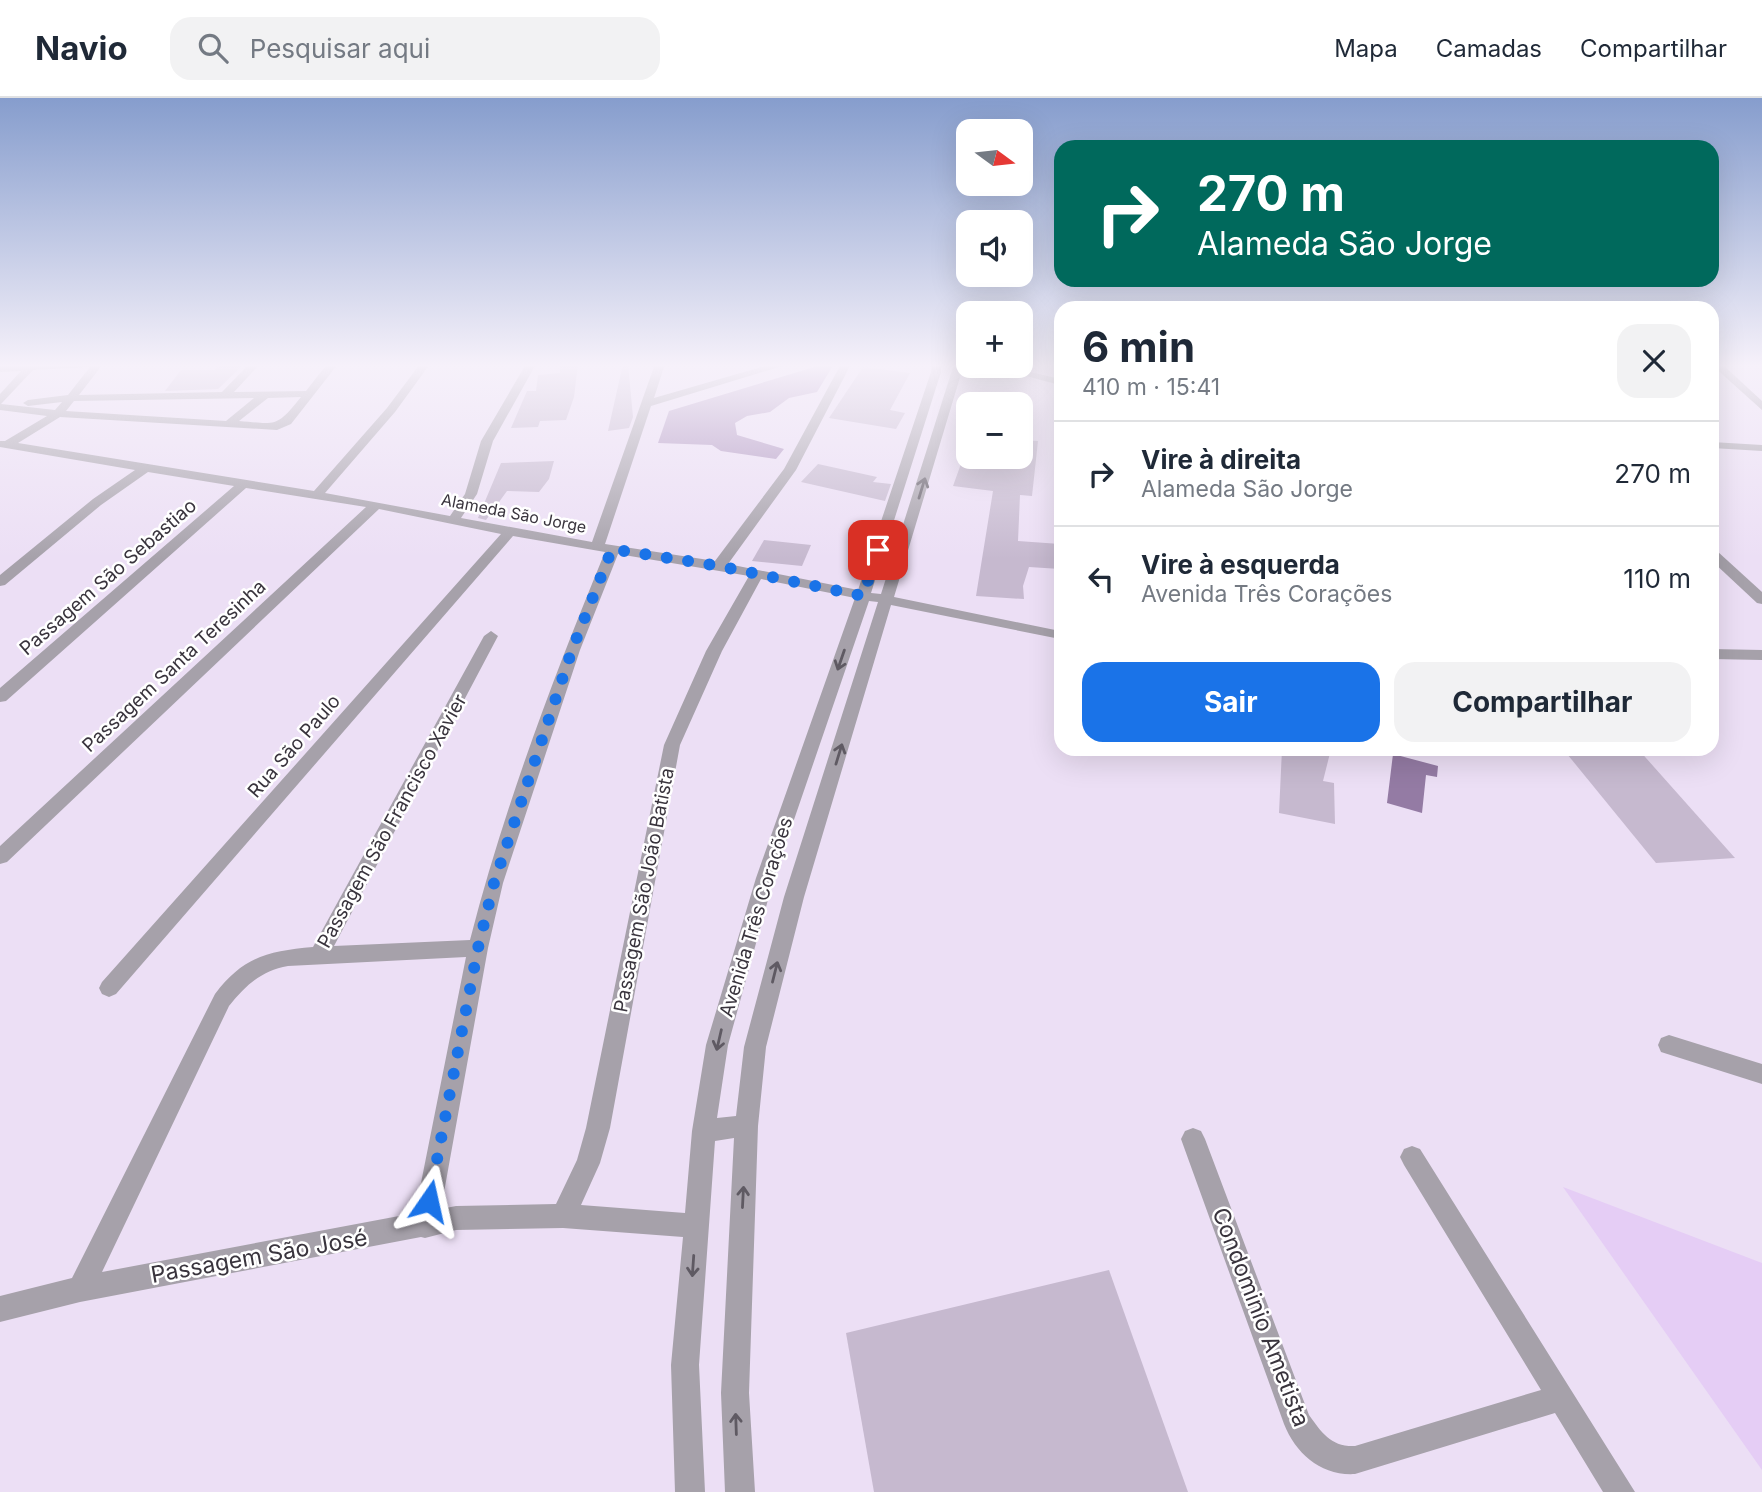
<!DOCTYPE html>
<html lang="pt">
<head>
<meta charset="utf-8">
<style>
	body { margin:0; font-family:Inter,sans-serif; background:#f2f2f3; color:#1f2937; height:100vh; display:flex; flex-direction:column; font-size:26px; white-space:nowrap }
	* { box-sizing:border-box; margin:0 }
	p { font-size:23px; color:#747a83 }
	.icon { flex:none; width:38px; height:38px; fill:none; stroke:currentColor; stroke-width:2; stroke-linecap:round; stroke-linejoin:round }
	.map { position:relative; flex:1; overflow:hidden }
	.side { position:absolute; left:1054px; top:203px; width:665px; height:455px; display:flex; flex-direction:column; background:#fff; border-radius:21px; box-shadow:0 7px 28px #0002 }
	.side>* { flex:none }
	.banner { position:absolute; left:1054px; top:42px; width:665px; height:147px; border-radius:21px; box-shadow:0 7px 28px #0002; background:#00695c; color:#fff; overflow:hidden }
	.needle { width:46px; rotate:105deg }
	.tools { position:absolute; left:956px; top:21px; display:grid; gap:14px }
	.tools a { display:grid; place-items:center; width:77px; height:77px; border-radius:14px; background:#fff; box-shadow:0 7px 28px #0002; font-size:35px }
	.pin { position:absolute; display:grid; place-items:center; width:60px; height:60px; color:#fff; margin:-30px; border-radius:14px; box-shadow:0 4px 10px #0006 }
	.me { position:absolute; width:77px; margin:-38px; rotate:11deg; stroke-linejoin:round; filter:drop-shadow(0 0 5px #0008) }
	.turn { display:flex; align-items:center; gap:24px; height:147px; padding:0 28px; font-size:32px }
	.turn .icon { width:91px; height:91px; stroke-width:2.5 }
	.turn b { display:block; font-size:49px; line-height:60px }
	.round { display:grid; place-items:center; flex:none; width:74px; height:74px; border-radius:21px; background:#f2f2f3 }
	.headline { display:flex; align-items:center; justify-content:space-between; height:119px; padding:0 28px }
	h1 { font-size:42px; font-weight:700; line-height:52px }
	.action { display:flex; gap:14px; margin-top:auto; padding:14px 28px }
	.action a { flex:1; height:80px; border-radius:21px; background:#1a73e8; color:#fff; font-size:28px; font-weight:700; line-height:80px; text-align:center }
	.action a+a { background:#f2f2f3; color:#1f2937 }
	ul { padding:0; list-style:none }
	li { display:flex; align-items:center; gap:21px; height:105px; padding:0 28px; border-top:2px solid #e0e1e3 }
	li div { flex:1 }
	li b { display:block; font-size:26px }
	li em { font-style:normal }
	header { display:flex; align-items:center; gap:42px; box-sizing:border-box; height:98px; padding:0 35px; background:#fff; border-bottom:2px solid #e0e1e3 }
	header strong { font-size:33px }
	nav { display:flex; gap:38px; margin-inline-start:auto; font-size:24px }
	.search { width:490px; height:63px; background:#f2f2f3; display:flex; align-items:center; gap:18px; box-sizing:border-box; padding:0 24px; border-radius:21px; color:#747a83; font-size:26px }
	.map>svg:first-child { display:block }
	.green { fill:#e5cdf5 }
	.forest { fill:#ae94bf }
	.water { fill:#947ba4 }
	.building { fill:#c6b9cf }
	.lines { fill:none; stroke-linecap:round; stroke-linejoin:round }
	.minor { fill:#a6a1aa; fill-rule:evenodd }
	.oneway { stroke:#5f5a63 }
	.route { stroke:#1a73e8; stroke-width:12; stroke-dasharray:0 21.6 }
	.labels { text-anchor:middle; dominant-baseline:central; stroke-width:5; stroke-linejoin:round; paint-order:stroke }
	.far-street-label { font-size:16px; fill:#39343d; stroke:#fff }
	.street-label { font-size:19px; fill:#39343d; stroke:#fff }
	.near-street-label { font-size:23px; fill:#39343d; stroke:#fff }
</style>
</head>
<body>
<header>
<strong>Navio</strong>
<div class="search"><svg class="icon" aria-label="search" viewBox="0 0 24 24"><circle cx="10" cy="10" r="6"/><path d="M15 15l6 6"/></svg>Pesquisar aqui</div>
<nav><a>Mapa</a><a>Camadas</a><a>Compartilhar</a></nav>
</header>
<div class="map">
<svg width="1762" height="1394" viewBox="0 0 1762 1394">
	<rect width="100%" height="100%" fill="#ecdff5"/>
	<path class="green" d="M 1563,1089 L 1762,1165 L 1762,1372 Z"/>
	<path class="forest" d="M 824,266 L 834,266 L 817,294 L 789,300 L 770,314 L 747,318 L 735,325 L 737,337 L 784,351 L 776,361 L 721,353 L 712,347 L 658,345 L 669,313 Z"/>
	<path class="water" d="M 1393,656 L 1438,668 L 1437,679 L 1426,677 L 1422,715 L 1387,705 Z"/>
	<g class="building">
		<path d="M 221,266 L 244,266 L 218,291 L 165,293 L 181,272 L 215,272 Z"/>
		<path d="M 560,266 L 578,266 L 574,299 L 566,322 L 540,323 L 538,329 L 511,330 L 527,293 L 536,293 L 538,277 L 560,275 Z"/>
		<path d="M 623,266 L 628,266 L 633,319 L 629,330 L 608,333 Z"/>
		<path d="M 863,269 L 910,275 L 890,312 L 905,315 L 896,331 L 829,320 Z"/>
		<path d="M 1020,342 L 1038,343 L 1032,398 L 1020,397 L 1018,443 L 1060,446 L 1060,471 L 1029,469 L 1023,488 L 1024,501 L 976,498 L 993,393 L 953,388 L 962,363 L 1020,368 Z"/>
		<path d="M 554,363 L 549,381 L 539,394 L 507,393 L 486,422 L 478,420 L 501,365 Z"/>
		<path d="M 818,366 L 877,379 L 873,384 L 891,386 L 885,403 L 801,384 Z"/>
		<path d="M 764,442 L 811,447 L 802,468 L 752,463 Z"/>
		<path d="M 1282,651 L 1331,651 L 1323,683 L 1334,685 L 1335,726 L 1279,715 Z"/>
		<path d="M 1563,651 L 1638,651 L 1735,760 L 1656,765 Z"/>
		<path d="M 1109,1172 L 1188,1394 L 874,1394 L 846,1235 Z"/>
	</g>
	<g class="lines">
		<g class="minor">
			<path d="M 27,266 L 103,266 L 79,297 L 222,294 L 249,266 L 260,266 L 234,294 L 306,293 L 327,266 L 338,266 L 291,326 L 277,332 L 60,319 L 18,345 L 314,393 L 387,310 L 420,266 L 430,266 L 395,314 L 325,395 L 450,418 L 465,396 L 481,343 L 526,266 L 536,266 L 493,343 L 477,396 L 461,420 L 592,444 L 655,266 L 665,266 L 654,300 L 772,266 L 789,266 L 651,308 L 605,446 L 715,463 L 784,371 L 841,266 L 851,266 L 796,372 L 728,466 L 858,492 L 931,274 L 931,266 L 941,266 L 941,274 L 871,495 L 881,496 L 954,266 L 964,266 L 894,499 L 1060,533 L 1060,541 L 891,507 L 804,799 L 766,949 L 758,1028 L 749,1295 L 755,1394 L 725,1394 L 721,1295 L 734,1040 L 715,1043 L 699,1267 L 705,1394 L 675,1394 L 671,1267 L 683,1139 L 563,1130 L 456,1132 L 425,1140 L 421,1139 L 80,1204 L 0,1224 L 0,1198 L 72,1180 L 215,896 C 243,859 268,853 313,849 L 484,538 L 491,533 L 498,538 L 334,848 L 470,842 C 504,710 553,580 605,454 L 513,438 L 116,896 L 109,899 L 102,896 L 99,890 L 102,884 L 501,436 L 379,411 L 7,764 L 0,766 L 0,748 L 366,409 L 246,390 L 6,603 L 0,604 L 0,590 L 234,388 L 148,374 L 101,407 L 5,487 L 0,488 L 0,477 L 93,401 L 135,372 L 0,349 L 0,343 L 5,343 L 47,318 L 0,312 L 0,296 L 21,273 L 0,274 L 0,268 ZM 90,269 L 68,297 L 28,302 L 23,305 L 28,308 L 62,304 L 55,312 L 1,306 L 33,272 ZM 301,299 C 276,330 277,326 239,323 L 268,300 ZM 254,300 L 226,323 L 66,313 L 74,303 ZM 618,456 L 749,478 L 706,553 L 664,647 L 586,1030 L 577,1062 L 556,1106 L 456,1108 L 441,1111 L 488,850 L 503,785 L 580,552 ZM 761,481 L 855,500 L 756,780 L 706,947 L 692,1033 L 685,1115 L 581,1107 L 600,1065 L 610,1030 L 680,647 L 722,553 ZM 869,503 L 878,504 L 784,799 L 744,949 L 736,1018 L 717,1020 L 728,947 L 774,780 ZM 466,859 L 415,1115 L 102,1174 L 229,908 C 246,887 261,873 288,868 Z"/>
			<path d="M 1722,266 L 1762,303 L 1762,312 L 1712,267 Z"/>
			<path d="M 987,268 L 1004,268 L 1060,281 L 1060,287 Z"/>
			<path d="M 1712,344 L 1762,347 L 1762,353 L 1712,350 Z"/>
			<path d="M 1712,452 L 1717,453 L 1762,494 L 1762,506 L 1757,505 L 1712,463 Z"/>
			<path d="M 1712,551 L 1762,552 L 1762,562 L 1712,561 Z"/>
			<path d="M 1669,937 L 1762,966 L 1762,986 L 1661,954 L 1658,947 L 1661,940 Z"/>
			<path d="M 1193,1030 L 1201,1033 L 1205,1041 L 1309,1317 C 1322,1335 1331,1349 1355,1348 L 1541,1292 L 1404,1067 L 1400,1059 L 1404,1051 L 1412,1048 L 1420,1051 L 1635,1394 L 1603,1394 L 1555,1315 L 1355,1376 C 1321,1378 1296,1356 1284,1326 L 1181,1041 L 1185,1033 Z"/>
		</g>
	</g>
	<defs><path id="oneway-shaft" d="M-6 0H5M1.5-3L5.5 0L1.5 3" fill="none" stroke-width="1.6" stroke-linecap="round" stroke-linejoin="round" transform="scale(1.75)"/></defs>
	<g class="oneway">
		<use href="#oneway-shaft" transform="translate(922 390) rotate(-73)"/>
		<use href="#oneway-shaft" transform="translate(841 562) rotate(109)"/>
		<use href="#oneway-shaft" transform="translate(839 656) rotate(-73)"/>
		<use href="#oneway-shaft" transform="translate(775 874) rotate(-76)"/>
		<use href="#oneway-shaft" transform="translate(719 942) rotate(103)"/>
		<use href="#oneway-shaft" transform="translate(743 1099) rotate(-87)"/>
		<use href="#oneway-shaft" transform="translate(693 1168) rotate(94)"/>
		<use href="#oneway-shaft" transform="translate(736 1326) rotate(-92)"/>
	</g>
	<linearGradient id="sky" x2="0" y2="1"><stop stop-color="#869dcd"/><stop offset="0.58" stop-color="#f6f1fa"/><stop offset="1" stop-color="#f6f1fa" stop-opacity="0"/></linearGradient>
	<rect width="1762" height="461" fill="url(#sky)"/>
	<g class="lines">
		<path class="route" d="M 429,1103 L 478,850 L 494,785 L 572,552 L 612,451 L 719,468 L 863,498 L 878,452"/>
	</g>
	<g class="labels">
		<g class="far-street-label">
			<text transform="translate(514 415) rotate(11)">Alameda São Jorge</text>
		</g>
		<g class="street-label">
			<text transform="translate(108 479) rotate(-41)">Passagem São Sebastiao</text>
			<text transform="translate(174 568) rotate(-43)">Passagem Santa Teresinha</text>
			<text transform="translate(294 648) rotate(-49)">Rua São Paulo</text>
			<text transform="translate(392 723) rotate(-61)">Passagem São Francisco Xavier</text>
			<text transform="translate(644 792) rotate(-79)">Passagem São João Batista</text>
			<text transform="translate(756 819) rotate(-73)">Avenida Três Corações</text>
		</g>
		<g class="near-street-label">
			<text transform="translate(259 1158) rotate(-10)">Passagem São José</text>
			<text transform="translate(1261 1219) rotate(69)">Condominio Ametista</text>
		</g>
	</g>
</svg>
<div class="tools">
<a><svg class="needle" viewBox="-14 -14 28 28"><path d="M0-13l5 13h-10z" fill="#e53935"/><path d="M0 13l5-13h-10z" fill="#747a83"/></svg></a>
<a><svg class="icon" aria-label="sound" viewBox="0 0 24 24"><path d="M4 9h4l5-4v14l-5-4H4zM17 9q2 3 0 6"/></svg></a>
<a>+</a>
<a>−</a>
</div>
<div class="pin" style="left:878px;top:452px;background:#d93025"><svg class="icon" aria-label="arrive" viewBox="0 0 24 24"><path d="M6 21V4h12l-3 4 3 4H6"/></svg></div>
<svg class="me" style="left:429px;top:1103px" viewBox="-20 -20 40 40"><path d="M0-17L14 15 0 8-14 15z" fill="#1a73e8" stroke="#fff" stroke-width="4"/></svg>
<div class="banner">
<div class="turn"><svg class="icon" aria-label="right" viewBox="0 0 24 24"><path d="M7 20v-9h11M14 6l5 5-5 5"/></svg><div><b>270 m</b>Alameda São Jorge</div></div>
</div>
<section class="side">
<div class="headline"><div><h1>6 min</h1><p>410 m · 15:41</p></div><a class="round"><svg class="icon" aria-label="close" viewBox="0 0 24 24"><path d="M6 6l12 12M18 6L6 18"/></svg></a></div>
<ul>
<li><svg class="icon" aria-label="right" viewBox="0 0 24 24"><path d="M7 20v-9h11M14 6l5 5-5 5"/></svg><div><b>Vire à direita</b><p>Alameda São Jorge</p></div><em>270 m</em></li>
<li><svg class="icon" aria-label="left" viewBox="0 0 24 24"><path d="M17 20v-9H6M10 6l-5 5 5 5"/></svg><div><b>Vire à esquerda</b><p>Avenida Três Corações</p></div><em>110 m</em></li>
</ul>
<div class="action"><a>Sair</a><a>Compartilhar</a></div>
</section>
</div>
</body>
</html>
